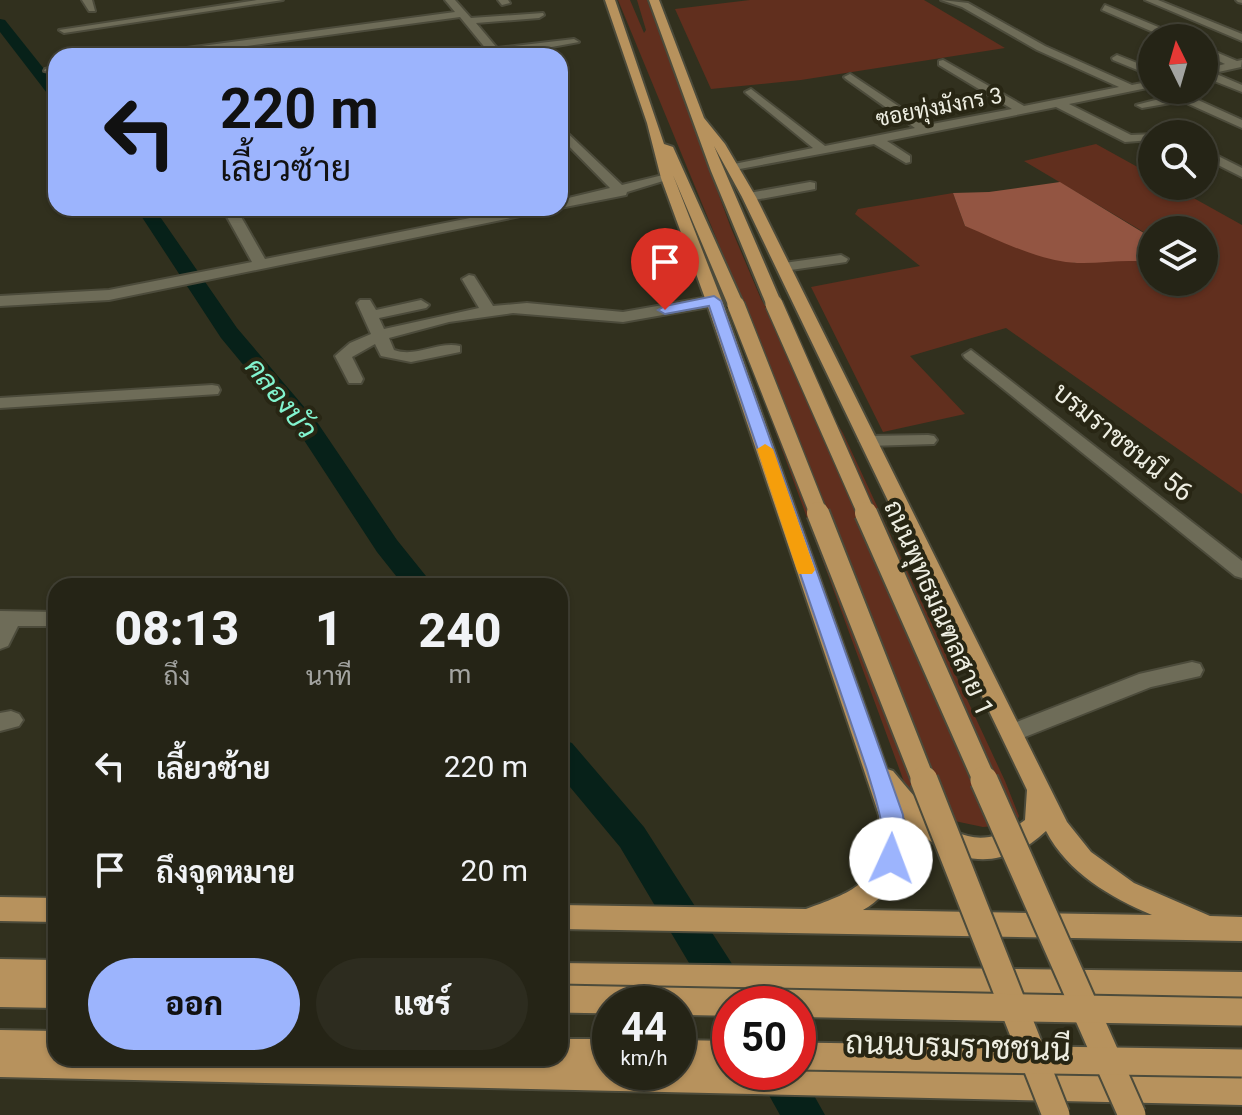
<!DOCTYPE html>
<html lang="th">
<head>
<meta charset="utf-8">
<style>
	body { margin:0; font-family:Roboto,Sarabun,sans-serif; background:#2d2c1f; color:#f1f3f6; height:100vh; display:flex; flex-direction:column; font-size:30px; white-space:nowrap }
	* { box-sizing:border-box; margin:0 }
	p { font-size:26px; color:#a3a4a1 }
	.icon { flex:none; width:44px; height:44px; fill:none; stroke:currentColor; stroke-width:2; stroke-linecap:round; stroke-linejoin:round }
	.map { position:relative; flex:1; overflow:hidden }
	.panel { position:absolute; left:48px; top:578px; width:520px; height:488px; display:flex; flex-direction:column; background:#252416; border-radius:24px; box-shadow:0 2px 6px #0004,0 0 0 2px #424135 }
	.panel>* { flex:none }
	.banner { position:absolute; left:48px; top:48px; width:520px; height:168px; border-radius:24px; box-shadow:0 2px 6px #0004,0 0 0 2px #424135; background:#9cb4fd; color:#111; overflow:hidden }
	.needle { width:52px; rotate:355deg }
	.tools { position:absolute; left:1138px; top:24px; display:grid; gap:16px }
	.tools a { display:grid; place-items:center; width:80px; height:80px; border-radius:50%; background:#252416; box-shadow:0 2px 6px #0004,0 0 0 2px #424135; font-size:40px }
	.speed { position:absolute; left:592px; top:986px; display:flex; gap:16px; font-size:40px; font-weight:700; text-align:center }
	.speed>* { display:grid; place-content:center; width:104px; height:104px; border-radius:50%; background:#252416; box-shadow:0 2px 6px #0004,0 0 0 2px #424135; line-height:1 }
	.speed small { font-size:20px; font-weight:400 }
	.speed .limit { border:12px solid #d22; background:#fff; color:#111 }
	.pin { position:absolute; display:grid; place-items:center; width:68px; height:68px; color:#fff; margin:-82px -34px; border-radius:50% 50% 50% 0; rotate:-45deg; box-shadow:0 0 8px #0007 }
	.pin .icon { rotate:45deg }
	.me { position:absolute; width:88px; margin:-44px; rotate:2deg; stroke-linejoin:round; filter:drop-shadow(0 0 6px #0008) }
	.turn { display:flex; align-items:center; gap:28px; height:168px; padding:0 40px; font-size:36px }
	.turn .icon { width:104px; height:104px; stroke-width:2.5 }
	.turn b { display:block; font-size:56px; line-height:68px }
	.eta { display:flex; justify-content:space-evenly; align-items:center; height:136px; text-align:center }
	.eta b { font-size:48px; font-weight:800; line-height:56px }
	.action { display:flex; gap:16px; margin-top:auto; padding:16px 40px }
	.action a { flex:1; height:92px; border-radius:48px; background:#9cb4fd; color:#111; font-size:32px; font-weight:800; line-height:92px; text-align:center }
	.action a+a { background:#2d2c1f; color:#f1f3f6 }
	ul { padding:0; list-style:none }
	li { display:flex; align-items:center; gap:24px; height:104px; padding:0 40px }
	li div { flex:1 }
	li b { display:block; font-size:30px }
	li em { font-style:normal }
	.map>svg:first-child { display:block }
	.green { fill:#612f1e }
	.forest { fill:#935542 }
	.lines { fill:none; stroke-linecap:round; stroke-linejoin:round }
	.canal { fill:#072119; fill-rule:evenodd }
	.minor-casing { stroke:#4c4b3b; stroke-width:4 }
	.major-casing { stroke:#4c4b3b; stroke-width:4 }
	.minor { fill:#6e6c58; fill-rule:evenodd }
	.major { fill:#b7925d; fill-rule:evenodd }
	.major-bridge-far2-casing { stroke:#4c4b3b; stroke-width:20; stroke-linecap:butt }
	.major-bridge-far1-casing { stroke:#4c4b3b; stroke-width:26; stroke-linecap:butt }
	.major-bridge-casing { stroke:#4c4b3b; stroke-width:31; stroke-linecap:butt }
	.major-bridge-far2 { stroke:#b7925d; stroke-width:17 }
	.major-bridge-far1 { stroke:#b7925d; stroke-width:22 }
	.major-bridge { stroke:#b7925d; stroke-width:27 }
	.route { fill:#9cb4fd; stroke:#6575a4; stroke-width:2 }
	.slow { fill:#f59e0b }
	.labels { text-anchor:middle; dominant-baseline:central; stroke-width:8; stroke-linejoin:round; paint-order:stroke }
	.far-street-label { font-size:22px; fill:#eeeee2; stroke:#282614 }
	.street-label { font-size:26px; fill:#eeeee2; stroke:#282614 }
	.water-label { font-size:28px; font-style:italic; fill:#82f4cf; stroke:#282614 }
	.near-street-label { font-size:32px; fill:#eeeee2; stroke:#282614 }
</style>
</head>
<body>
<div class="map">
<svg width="1242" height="1115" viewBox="0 0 1242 1115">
	<rect width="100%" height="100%" fill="#31301e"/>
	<g class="green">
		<path d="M 618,0 L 630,0 L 644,33 L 646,30 L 637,0 L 647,0 L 731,228 L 761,299 L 843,433 L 1005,781 L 1019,816 L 1016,824 L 983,827 L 926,815 L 907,790 L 774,428 L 741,298 Z"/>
		<path d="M 750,0 L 924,0 L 1005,48 L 801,80 L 711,89 L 675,9 Z"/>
		<path d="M 1096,144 L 1152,175 L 1152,186 L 1172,186 L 1242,225 L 1242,494 L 1006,328 L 910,356 L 965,414 L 883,432 L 811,287 L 920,266 L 855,214 L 858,209 L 953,193 L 965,226 L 1075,263 L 1138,260 L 1152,263 L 1152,282 L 1204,282 L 1204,230 L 1152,230 L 1152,237 L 1024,161 Z"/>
	</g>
	<path class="forest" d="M 1060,182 L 1152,238 L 1152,263 C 1127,258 1103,264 1077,263 C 1038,261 1001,241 965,226 L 953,193 L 989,192 Z"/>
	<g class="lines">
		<g class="canal">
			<path d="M 0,19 L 5,20 L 56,84 L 56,99 L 50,97 L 0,32 Z"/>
			<path d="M 136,208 L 154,208 L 237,328 L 317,422 L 397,540 L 434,586 L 404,586 L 377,552 L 298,431 L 221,338 Z"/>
			<path d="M 560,739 L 572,743 L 644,827 L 745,984 L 751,997 L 748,1004 L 730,1004 L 730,1015 L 717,1010 L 620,847 L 560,775 Z"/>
			<path d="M 798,1067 L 825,1115 L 780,1115 L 756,1072 L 798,1072 Z"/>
		</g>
		<g class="minor-casing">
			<g id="minor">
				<path d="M 82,0 L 92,0 L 95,11 L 89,11 Z"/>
				<path d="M 257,0 L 283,0 L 64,33 L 59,30 Z"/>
				<path d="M 445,0 L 455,0 L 471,18 L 543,13 L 544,15 L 539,18 L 476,23 L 497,48 L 574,39 L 579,42 L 503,56 L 458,56 L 487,50 L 460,17 L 173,56 L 144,56 L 149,53 L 455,12 Z"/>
				<path d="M 498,0 L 508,0 L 510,3 L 502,5 Z"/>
				<path d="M 941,0 L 968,3 L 1045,46 L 1132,85 L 1152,81 L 1152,87 L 1069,104 L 1131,135 L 1157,134 L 1152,134 L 1152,140 L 1125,142 L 1056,107 L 887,141 L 910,156 L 910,162 L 906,163 L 874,144 L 729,171 L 729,165 L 813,148 L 747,94 L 745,92 L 751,89 L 825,146 L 915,128 L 846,79 L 844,77 L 850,74 L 927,125 L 1012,109 L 939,65 L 939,61 L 943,60 L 1024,106 L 1119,87 L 1037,50 L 962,7 Z"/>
				<path d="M 1145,0 L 1158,0 L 1242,34 L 1242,41 Z"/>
				<path d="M 1236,0 L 1242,0 L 1242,3 L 1238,2 Z"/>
				<path d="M 1105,5 L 1180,36 L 1181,38 L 1167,38 L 1102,10 Z"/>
				<path d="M 1204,47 L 1237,61 L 1242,60 L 1241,67 L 1214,73 L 1242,85 L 1242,92 L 1204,77 L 1204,69 L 1225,64 L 1204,54 Z"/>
				<path d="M 1117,55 L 1152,69 L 1152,76 L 1113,60 L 1112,58 Z"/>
				<path d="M 56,67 L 56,73 L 44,71 L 45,69 Z"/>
				<path d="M 1161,90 L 1176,90 L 1242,120 L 1242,128 L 1182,101 L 1142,108 L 1136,105 L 1171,96 Z"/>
				<path d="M 560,126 L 622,185 L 667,174 L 673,178 L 627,192 L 626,195 L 560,208 L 560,200 L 610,188 L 560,137 Z"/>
				<path d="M 1204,149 L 1242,168 L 1242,177 L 1204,158 Z"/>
				<path d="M 810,182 L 815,183 L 815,189 L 749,201 L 742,197 L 749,193 Z"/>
				<path d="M 222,208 L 236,208 L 265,259 L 520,208 L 547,208 L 540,212 L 109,300 L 0,306 L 0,296 L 109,290 L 252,262 Z"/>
				<path d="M 841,255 L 848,259 L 846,262 L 784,271 L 777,267 L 784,263 Z"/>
				<path d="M 469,275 L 474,276 L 493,306 L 527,303 L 623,312 L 714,296 L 722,301 L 714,306 L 623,322 L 513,313 L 449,322 L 389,338 L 394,350 C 416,358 438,341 460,346 L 460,352 L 411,362 L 381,356 L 375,344 L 352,357 L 363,379 L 361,383 L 349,383 L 335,356 L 350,343 L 371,334 L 357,303 L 360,300 L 370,300 L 376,310 L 421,300 L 429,305 L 426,308 L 379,318 L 384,329 L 479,308 L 462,279 Z"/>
				<path d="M 971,350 L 1242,561 L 1242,578 L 1235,576 L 965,358 L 963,355 Z"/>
				<path d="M 212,385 L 218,386 L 220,390 L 218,394 L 0,408 L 0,398 Z"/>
				<path d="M 928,435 L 934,436 L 937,440 L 934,444 L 868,446 L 859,441 L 868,436 Z"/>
				<path d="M 0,611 L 56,612 L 56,626 L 18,626 L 8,646 L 0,649 Z"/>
				<path d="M 1192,662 L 1200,664 L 1203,670 L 1200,676 L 1151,687 L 1012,742 L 1004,739 L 1000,733 L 1004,727 L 1139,674 Z"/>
				<path d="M 11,711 L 19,714 L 23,720 L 19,726 L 0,731 L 0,713 Z"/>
			</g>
		</g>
		<g class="major-casing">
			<g id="major">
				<path d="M 605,0 L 615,0 L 664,144 L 673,147 L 744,305 L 736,310 L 728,305 L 673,175 L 722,301 L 887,769 L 893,771 C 930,815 966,865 1025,820 L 1027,790 L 742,197 L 714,146 L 782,304 L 774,309 L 766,304 L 711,171 L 649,0 L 659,0 L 704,118 L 725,144 L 756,197 L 1067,822 L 1091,852 L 1134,883 L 1210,916 L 1242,917 L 1242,941 L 560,929 L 560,905 L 806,909 C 863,889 883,879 879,815 L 706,301 L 661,178 L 647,123 ZM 904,818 C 947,864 998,876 1046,831 C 1068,873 1110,897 1152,915 L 863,910 C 898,890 907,857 904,818 Z"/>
				<path d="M 0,897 L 56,898 L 56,922 L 0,921 Z"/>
				<path d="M 0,959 L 56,960 L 56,1008 L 0,1007 Z"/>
				<path d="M 560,963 L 1242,972 L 1242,998 L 560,989 Z"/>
				<path d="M 0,1030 L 56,1031 L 56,1058 L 549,1060 L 548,1058 L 560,1058 L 560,1039 L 610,1039 L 610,1072 L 678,1072 L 678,1040 L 730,1041 L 730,1072 L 798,1072 L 798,1066 L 1242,1075 L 1242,1105 L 0,1077 Z"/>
			</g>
		</g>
		<use href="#minor" class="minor"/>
		<use href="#major" class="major"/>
		<g class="major-bridge-far2-casing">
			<g id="major-bridge-far2">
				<path d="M 774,304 L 867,515"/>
				<path d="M 736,305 L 819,515"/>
			</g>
		</g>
		<g class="major-bridge-far1-casing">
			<g id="major-bridge-far1">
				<path d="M 818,513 L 924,782"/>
				<path d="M 866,513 L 985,782"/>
			</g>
		</g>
		<g class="major-bridge-casing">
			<g id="major-bridge">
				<path d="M 924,780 L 1056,1115"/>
				<path d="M 984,780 L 1132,1115"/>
				<path d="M 560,999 L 1242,1012"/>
				<path d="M 798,1056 L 1242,1063"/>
			</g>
		</g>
		<use href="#major-bridge-far2" class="major-bridge-far2"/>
		<use href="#major-bridge-far1" class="major-bridge-far1"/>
		<use href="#major-bridge" class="major-bridge"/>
	</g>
	<path class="route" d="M 714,296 L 721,301 L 903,815 C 905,834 907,849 899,866 L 891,869 L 882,866 C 877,855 884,846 883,834 C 881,812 873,791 867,770 L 709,306 L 665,314 L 658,310 L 665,306 Z"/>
	<path class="slow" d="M 765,444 L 773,449 L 815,570 L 812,574 L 799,574 L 797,570 L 757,449 Z"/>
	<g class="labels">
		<g class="far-street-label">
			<text transform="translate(939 107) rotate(-11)">ซอยทุ่งมังกร 3</text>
		</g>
		<g class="street-label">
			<text transform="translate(1123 442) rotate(39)">บรมราชชนนี 56</text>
			<text transform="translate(939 608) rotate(66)">ถนนพุทธมณฑลสาย 1</text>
		</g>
		<g class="water-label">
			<text transform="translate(281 398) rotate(51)">คลองบัว</text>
		</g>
		<g class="near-street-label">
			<text transform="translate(958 1046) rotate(2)">ถนนบรมราชชนนี</text>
		</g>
	</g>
</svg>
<div class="tools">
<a><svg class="needle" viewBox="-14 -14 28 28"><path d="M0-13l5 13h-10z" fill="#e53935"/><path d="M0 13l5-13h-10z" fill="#a3a4a1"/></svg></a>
<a><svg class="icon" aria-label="search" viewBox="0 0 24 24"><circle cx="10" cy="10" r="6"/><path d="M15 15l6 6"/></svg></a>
<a><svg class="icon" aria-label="layers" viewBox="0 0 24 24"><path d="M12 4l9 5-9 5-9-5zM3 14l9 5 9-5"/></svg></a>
</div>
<div class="speed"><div>44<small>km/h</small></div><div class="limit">50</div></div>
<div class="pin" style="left:665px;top:310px;background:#d93025"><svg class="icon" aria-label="arrive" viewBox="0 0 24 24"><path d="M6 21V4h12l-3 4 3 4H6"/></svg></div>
<svg class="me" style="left:891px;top:859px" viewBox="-20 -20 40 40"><circle r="19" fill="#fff"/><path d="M0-13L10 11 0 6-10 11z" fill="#9cb4fd"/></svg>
<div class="banner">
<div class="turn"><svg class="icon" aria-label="left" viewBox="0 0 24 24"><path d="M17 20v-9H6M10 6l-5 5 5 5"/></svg><div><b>220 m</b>เลี้ยวซ้าย</div></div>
</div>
<section class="panel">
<div class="eta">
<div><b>08:13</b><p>ถึง</p></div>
<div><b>1</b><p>นาที</p></div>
<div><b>240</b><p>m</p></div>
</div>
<ul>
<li><svg class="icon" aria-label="left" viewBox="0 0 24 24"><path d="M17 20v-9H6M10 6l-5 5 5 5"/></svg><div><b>เลี้ยวซ้าย</b></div><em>220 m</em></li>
<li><svg class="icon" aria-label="arrive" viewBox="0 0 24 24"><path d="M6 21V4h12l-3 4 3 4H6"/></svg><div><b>ถึงจุดหมาย</b></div><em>20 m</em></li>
</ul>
<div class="action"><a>ออก</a><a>แชร์</a></div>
</section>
</div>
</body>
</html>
